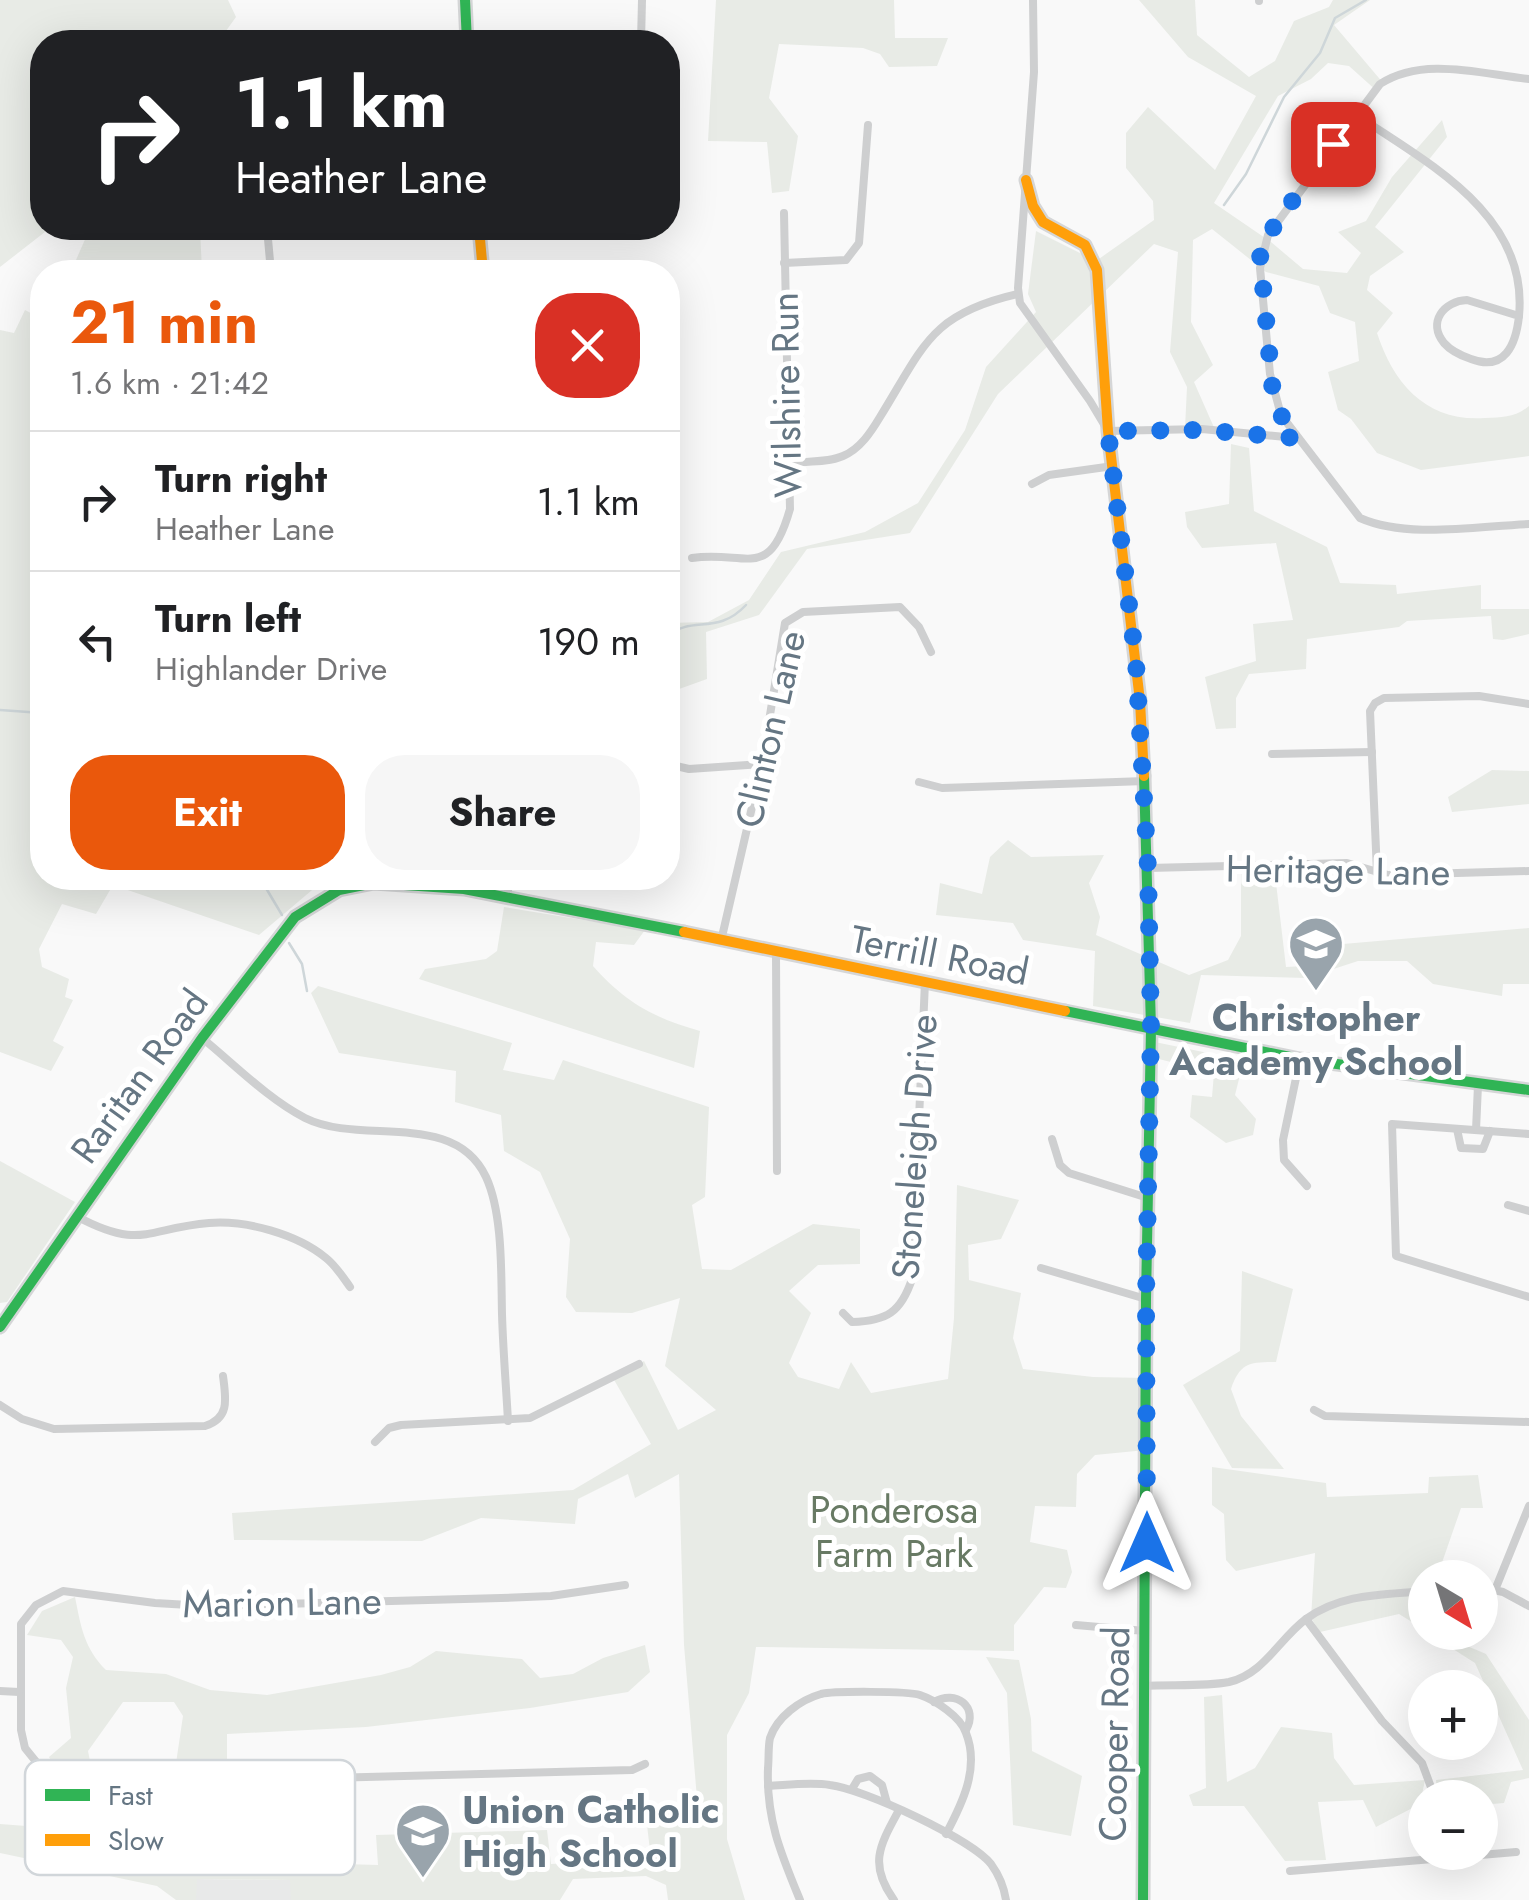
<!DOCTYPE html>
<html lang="en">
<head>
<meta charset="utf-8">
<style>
	body { margin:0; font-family:Jost,sans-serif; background:#f6f6f6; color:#202124; height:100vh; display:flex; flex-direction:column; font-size:38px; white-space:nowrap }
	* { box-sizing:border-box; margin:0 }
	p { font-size:32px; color:#757577 }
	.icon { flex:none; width:55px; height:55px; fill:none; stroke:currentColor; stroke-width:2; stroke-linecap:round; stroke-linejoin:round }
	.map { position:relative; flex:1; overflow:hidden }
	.details { position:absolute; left:30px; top:260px; width:650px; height:630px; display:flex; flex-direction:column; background:#fff; border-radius:40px; box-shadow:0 10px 40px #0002 }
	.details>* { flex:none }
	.hud { position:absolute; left:30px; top:30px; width:650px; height:210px; border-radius:40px; box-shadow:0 10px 40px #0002; background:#202124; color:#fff; overflow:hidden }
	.needle { width:65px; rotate:142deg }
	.buttons { position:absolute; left:1408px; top:1560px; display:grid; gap:20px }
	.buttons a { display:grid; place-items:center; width:90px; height:90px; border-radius:50%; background:#fff; box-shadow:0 10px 40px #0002; font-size:50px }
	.pin { position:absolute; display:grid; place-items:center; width:85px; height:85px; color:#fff; margin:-42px; border-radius:20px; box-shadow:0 5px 15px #0006 }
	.me { position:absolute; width:110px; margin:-55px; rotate:0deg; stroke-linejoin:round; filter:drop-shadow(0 0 8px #0008) }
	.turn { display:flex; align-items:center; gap:35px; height:210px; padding:0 40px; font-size:45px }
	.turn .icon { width:130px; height:130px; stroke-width:2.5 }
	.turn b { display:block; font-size:70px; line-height:85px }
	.round { display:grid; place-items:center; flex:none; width:105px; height:105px; border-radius:40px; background:#f6f6f6 }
	.headline { display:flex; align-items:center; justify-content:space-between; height:170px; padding:0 40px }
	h1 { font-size:60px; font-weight:700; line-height:75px; color:#ea580c }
	.action { display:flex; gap:20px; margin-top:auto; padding:20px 40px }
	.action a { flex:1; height:115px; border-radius:40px; background:#ea580c; color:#fff; font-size:40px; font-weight:700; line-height:115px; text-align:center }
	.action a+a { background:#f6f6f6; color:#202124 }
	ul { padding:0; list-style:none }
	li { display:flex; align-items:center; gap:30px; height:140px; padding:0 40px; border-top:2px solid #e0e0e0 }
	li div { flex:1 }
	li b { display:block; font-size:38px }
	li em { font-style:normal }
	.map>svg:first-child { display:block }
	.built { fill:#e8e9e9 }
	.green { fill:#e8ebe6 }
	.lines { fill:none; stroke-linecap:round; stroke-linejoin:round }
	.stream { stroke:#ced6d9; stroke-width:2.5 }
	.fast-casing { stroke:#d5d6d7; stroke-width:15 }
	.slow-casing { stroke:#d5d6d7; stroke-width:15 }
	.street { stroke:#cecfd0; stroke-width:8 }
	.fast { stroke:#30b455; stroke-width:10 }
	.slow { stroke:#ff9f0a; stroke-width:10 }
	.route { stroke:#1a73e8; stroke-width:18; stroke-dasharray:0 32.4 }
	.labels { text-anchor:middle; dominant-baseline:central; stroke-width:10; stroke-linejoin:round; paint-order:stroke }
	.street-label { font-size:38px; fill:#657683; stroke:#fff }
	.poi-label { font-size:38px; font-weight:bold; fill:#657683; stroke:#fff }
	.park-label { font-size:38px; fill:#687a64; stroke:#fff }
	.key { fill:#fff; stroke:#d1d6da; stroke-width:2.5 }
	.key-label { font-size:28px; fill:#657683 }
</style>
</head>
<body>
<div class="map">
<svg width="1529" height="1900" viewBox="0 0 1529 1900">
	<rect width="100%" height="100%" fill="#f9f9f9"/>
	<path class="built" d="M 196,1879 L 291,1880 L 548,1900 L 196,1900 Z"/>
	<g class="green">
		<path d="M 0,0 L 228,0 L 236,17 L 223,35 L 226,42 L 42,42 L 42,228 L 50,228 L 0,267 Z"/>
		<path d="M 716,0 L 894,0 L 895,38 L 948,38 L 937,66 L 889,67 L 880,54 L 863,48 L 779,44 L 769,98 L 798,136 L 789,191 L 772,193 L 767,142 L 708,141 Z"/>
		<path d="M 1139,0 L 1195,0 L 1197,35 L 1249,77 L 1275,61 L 1294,21 L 1329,7 L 1333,0 L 1370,0 L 1334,25 L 1384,84 L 1378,92 L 1349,66 L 1328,63 L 1311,79 L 1278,96 L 1214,203 L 1271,242 L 1303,269 L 1347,273 L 1361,253 L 1338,232 L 1366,221 L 1392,177 L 1442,120 L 1447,137 L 1375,227 L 1404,252 L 1370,276 L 1367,290 L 1393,313 L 1377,333 C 1394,385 1427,422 1485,418 C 1503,417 1514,418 1529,406 L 1529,456 L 1421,470 L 1377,453 L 1351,419 L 1338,410 L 1328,372 L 1359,361 L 1355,322 L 1330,313 L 1319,286 L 1266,272 L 1212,229 L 1193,240 L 1191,322 L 1213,365 L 1194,382 L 1216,432 L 1185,428 L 1187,387 L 1170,352 L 1178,252 L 1154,244 L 998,394 L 910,533 L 807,549 L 759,615 L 706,632 L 707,679 L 668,693 L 668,623 L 708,622 L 749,600 L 781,552 L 865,532 L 918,503 L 965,430 L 986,367 L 1036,312 L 1028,294 L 1036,231 L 1096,261 L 1154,220 L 1153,201 L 1126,168 L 1126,133 L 1148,107 L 1215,170 L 1256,96 L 1188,57 Z"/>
		<path d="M 90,228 L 200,228 L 202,272 L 79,272 L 73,267 Z"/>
		<path d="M 25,310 L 42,319 L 42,878 L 321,878 L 318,885 L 259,935 L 113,885 L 96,914 L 62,904 L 39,949 L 42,967 L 69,979 L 65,997 L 73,1000 L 53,1041 L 64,1047 L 51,1071 L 0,1052 L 0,330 L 14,333 Z"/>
		<path d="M 1231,444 L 1249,448 L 1254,511 L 1327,547 L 1340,583 L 1396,585 L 1397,594 L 1481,585 L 1481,609 L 1529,609 L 1529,634 L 1503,640 L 1493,639 L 1491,616 L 1407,621 L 1399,627 L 1307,639 L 1306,669 L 1249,674 L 1236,698 L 1236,728 L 1216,729 L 1205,677 L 1256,661 L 1253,624 L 1293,620 L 1276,543 L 1202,548 L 1187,527 L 1185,512 L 1229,504 Z"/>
		<path d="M 1492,770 L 1529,771 L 1529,804 L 1452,812 L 1448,797 Z"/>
		<path d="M 1008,840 L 1031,857 L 1104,855 L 1089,883 L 1100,917 L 1096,935 L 1189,975 L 1228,960 L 1241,936 L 1241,866 L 1274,866 L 1286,967 L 1305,966 L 1343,944 L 1529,928 L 1529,984 L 1503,984 L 1502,996 L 1433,984 L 1407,961 L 1358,961 L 1306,978 L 1201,975 L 1190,1023 L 1093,1006 L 1095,951 L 1023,940 L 1013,923 L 936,915 L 940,883 L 982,894 L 990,857 Z"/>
		<path d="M 504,907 L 645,930 L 634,945 L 596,942 L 593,966 C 626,1003 654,1018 700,1031 L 694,1068 L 419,979 L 425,969 L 486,959 L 497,951 Z"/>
		<path d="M 318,986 L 512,1043 L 503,1070 L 554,1080 L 563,1060 L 709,1107 L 705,1197 L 692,1205 L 702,1269 L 731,1270 L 813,1224 L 860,1229 L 860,1264 L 818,1265 L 789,1291 L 811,1313 L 789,1363 L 798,1377 L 839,1389 L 851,1362 L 871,1393 L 948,1379 L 954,1318 L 957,1185 L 1019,1200 L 1001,1239 L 968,1245 L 969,1280 L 1021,1293 L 1013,1338 L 1023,1369 L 1093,1377 L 1147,1378 L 1146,1450 L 1095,1455 L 1077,1474 L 1076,1507 L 1035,1506 L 1030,1542 L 1067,1550 L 1072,1572 L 1066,1588 L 1044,1587 L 1014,1625 L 1014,1651 L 756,1647 L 749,1693 L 727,1735 L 727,1839 L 745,1900 L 668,1900 L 666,1885 L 646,1876 L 573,1879 L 560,1900 L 291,1900 L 290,1880 L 197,1879 L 196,1900 L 176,1900 L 157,1886 L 0,1853 L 0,1824 L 26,1826 L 28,1841 L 65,1850 L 76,1796 L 93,1796 L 96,1861 L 183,1862 L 184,1834 L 342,1839 L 344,1864 L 378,1865 L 376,1835 L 547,1830 L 551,1864 L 651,1859 L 647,1825 L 699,1822 L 684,1645 L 679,1474 L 635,1498 L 628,1474 L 578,1499 L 575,1524 L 481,1518 L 422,1541 L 234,1540 L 232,1513 L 573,1490 L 651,1444 L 613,1378 L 644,1361 L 678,1430 L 716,1410 L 665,1366 L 680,1298 L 632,1313 L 576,1312 L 566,1297 L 570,1239 L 540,1172 L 504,1151 L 501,1115 L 455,1102 L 456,1071 L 339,1053 L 311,993 Z"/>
		<path d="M 1150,1041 L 1276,1067 L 1276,1076 L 1241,1071 L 1235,1095 L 1256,1119 L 1253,1135 L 1226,1143 L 1190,1117 L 1192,1095 L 1212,1097 L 1214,1073 L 1151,1057 Z"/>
		<path d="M 0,1161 L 75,1202 L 7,1302 L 0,1303 Z"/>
		<path d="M 1242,1271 L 1293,1289 L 1276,1362 C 1249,1362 1240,1363 1231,1389 L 1241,1416 L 1284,1469 L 1232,1468 L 1183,1385 L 1240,1351 Z"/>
		<path d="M 1212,1467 L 1326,1483 L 1327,1497 L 1428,1493 L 1429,1477 L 1478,1475 L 1483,1508 L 1461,1508 L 1437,1577 L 1425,1578 L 1425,1630 L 1399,1614 L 1320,1632 L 1311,1618 L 1315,1553 L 1236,1571 L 1226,1560 L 1224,1514 L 1212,1505 Z"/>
		<path d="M 75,1597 C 81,1627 84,1648 106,1670 L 166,1674 L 210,1690 L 267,1695 L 381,1675 L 410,1667 L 436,1651 L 522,1659 L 540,1678 L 573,1674 L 603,1658 L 645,1645 L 650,1672 L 628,1692 L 530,1708 L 366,1727 L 227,1734 L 227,1770 L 175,1770 L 183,1716 L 174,1702 L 123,1702 L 88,1751 L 93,1776 L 57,1771 L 49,1757 L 71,1738 L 66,1688 L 73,1657 L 61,1640 L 27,1635 L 42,1611 Z"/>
		<path d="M 1428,1633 L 1444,1633 L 1446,1637 L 1486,1654 L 1529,1720 L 1529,1778 L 1511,1782 L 1504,1803 L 1480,1805 L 1480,1798 L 1437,1797 L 1436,1780 L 1523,1770 L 1475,1663 Z"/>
		<path d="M 986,1657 L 1019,1660 L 1031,1719 L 1032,1751 L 1082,1776 L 1071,1836 L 1013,1825 L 1007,1693 Z"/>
		<path d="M 1222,1695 L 1227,1782 L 1255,1768 L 1281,1727 L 1332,1733 L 1334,1758 L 1354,1785 L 1425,1780 L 1420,1804 L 1376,1827 L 1363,1800 L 1318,1802 L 1326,1860 L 1285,1861 L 1244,1806 L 1193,1806 L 1189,1795 L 1206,1788 L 1204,1697 Z"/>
	</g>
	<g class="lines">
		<g class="stream">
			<path d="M 1224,205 L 1246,174 L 1284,97 L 1320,53 L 1335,18 L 1366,0"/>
			<path d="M 668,636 C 692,615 717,636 746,605"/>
			<path d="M 0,710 L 42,713"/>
			<path d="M 260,878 L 282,915"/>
			<path d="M 289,943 L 302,964 L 307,991"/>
		</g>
		<g class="fast-casing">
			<g id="fast">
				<path d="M 465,0 L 467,42"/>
				<path d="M 1065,1011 L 1300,1059 L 1529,1090"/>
				<path d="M 0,1327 L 202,1038 L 295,917 L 339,890 L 374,883 L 464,889 L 684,932"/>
				<path d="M 1143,1900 L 1146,1299 L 1151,1028 L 1144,776"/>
			</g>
		</g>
		<g class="slow-casing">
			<g id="slow">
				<path d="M 1026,180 L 1033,206 L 1043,222 L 1085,245 L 1097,270 L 1108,431 L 1140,701 L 1144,776"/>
				<path d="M 479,228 L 483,272"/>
				<path d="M 684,932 L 1065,1011"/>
			</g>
		</g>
		<g class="street">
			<path d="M 1033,0 L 1034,72 L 1018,288 L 1020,303 L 1090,401 L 1108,431 L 1202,429 L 1296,438"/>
			<path d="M 1259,1 L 1259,0"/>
			<path d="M 641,42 L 642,0"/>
			<path d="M 1529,79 C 1481,74 1423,56 1380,84 L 1268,235 L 1260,268 L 1270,374 L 1281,415 L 1360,518 C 1407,539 1478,526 1529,524"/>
			<path d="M 1355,114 C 1427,163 1529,214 1519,316"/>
			<path d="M 267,228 L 271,272"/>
			<path d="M 784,263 L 846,260 L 859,243 L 868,125"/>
			<path d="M 1467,300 L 1519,316 C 1516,344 1505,372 1471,359 C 1462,356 1451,351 1444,343 C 1427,322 1444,301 1467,300 Z"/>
			<path d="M 789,463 C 806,461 827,463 843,456 C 860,449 871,432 880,417 C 924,346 930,314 1018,294"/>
			<path d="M 1032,484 L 1049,475 L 1113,466"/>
			<path d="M 692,558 C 747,550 769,583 790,509 L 784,213"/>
			<path d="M 1272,754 L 1372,752"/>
			<path d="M 672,765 L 689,769 L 762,764"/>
			<path d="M 919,782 L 942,788 L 1145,781"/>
			<path d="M 1148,868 L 1347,863 L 1388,875 L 1529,871"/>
			<path d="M 1377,873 L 1370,711 L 1375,703 L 1384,698 L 1479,696 L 1529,704"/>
			<path d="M 508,896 L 508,878"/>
			<path d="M 721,941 L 762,764 L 785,623 L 803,612 L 900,607 L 919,627 L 931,652"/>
			<path d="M 776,952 L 777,1171"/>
			<path d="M 202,1038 C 234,1064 268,1099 305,1118 C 361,1146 454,1109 486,1177 C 503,1214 501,1273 502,1314 C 503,1349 506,1385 508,1421"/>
			<path d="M 1300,1059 L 1283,1140 L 1284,1160 L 1307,1186"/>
			<path d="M 1457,1129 L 1461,1148 L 1483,1149 L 1490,1131"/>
			<path d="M 1476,1130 L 1478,1085"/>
			<path d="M 1529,1134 L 1392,1124 L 1396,1256 L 1529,1297"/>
			<path d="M 1052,1139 L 1060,1165 L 1069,1173 L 1148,1198"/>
			<path d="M 1508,1205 L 1529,1211"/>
			<path d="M 76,1216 C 141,1251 147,1228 209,1223 C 246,1220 297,1234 326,1258 C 336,1266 343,1277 350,1287"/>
			<path d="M 1041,1268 L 1146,1299"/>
			<path d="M 843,1313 L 852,1322 C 887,1321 901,1312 912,1279 L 925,982"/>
			<path d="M 0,1405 L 22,1419 L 54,1429 L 205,1426 C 230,1418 226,1399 223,1376"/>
			<path d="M 1314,1410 L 1325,1416 L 1529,1422"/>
			<path d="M 375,1442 L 389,1428 L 401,1425 L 530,1418 L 639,1364"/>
			<path d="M 625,1585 L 551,1596 L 501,1598 L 206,1606 L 155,1603 L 63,1591 L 36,1605 L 21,1624 L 21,1730 L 25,1748 L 42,1769 L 56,1777 L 73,1779 L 290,1779 L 632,1770 L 645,1764"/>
			<path d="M 1480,1587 L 1503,1592 L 1529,1606"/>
			<path d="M 1495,1590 L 1529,1506"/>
			<path d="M 1306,1619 L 1382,1721 L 1422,1763 L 1435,1798"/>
			<path d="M 1076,1625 L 1145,1631"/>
			<path d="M 1143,1686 C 1170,1684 1202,1687 1229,1682 C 1264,1674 1279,1639 1306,1619 C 1342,1593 1383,1595 1425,1591"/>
			<path d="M 0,1691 L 19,1692"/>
			<path d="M 934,1702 C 956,1689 979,1707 966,1730"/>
			<path d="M 768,1786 C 788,1785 810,1782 830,1785 C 864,1789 971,1839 991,1864 C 999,1875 1004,1887 1006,1900"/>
			<path d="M 852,1789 L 858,1779 L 870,1776 L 882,1785 L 887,1803"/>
			<path d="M 1290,1871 L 1516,1852"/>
			<path d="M 800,1900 C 781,1854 766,1819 768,1768 C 769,1758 768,1747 770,1738 C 777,1717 800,1700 821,1694 C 833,1691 908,1691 920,1695 C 935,1700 961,1717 966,1733 C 980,1768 962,1804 946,1834"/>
			<path d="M 894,1900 C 868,1864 880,1845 899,1810"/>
		</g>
		<use href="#fast" class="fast"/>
		<use href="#slow" class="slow"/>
	</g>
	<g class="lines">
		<path class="route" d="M 1147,1543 L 1146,1299 L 1151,1028 L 1148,868 L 1136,662 L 1108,431 L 1202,430 L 1296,438 L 1281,415 L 1273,394 L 1260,254 L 1268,235 L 1333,144"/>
	</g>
	<defs>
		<g id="school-pin" transform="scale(2.875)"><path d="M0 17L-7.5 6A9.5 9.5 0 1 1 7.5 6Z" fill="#99a4ac" stroke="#fff"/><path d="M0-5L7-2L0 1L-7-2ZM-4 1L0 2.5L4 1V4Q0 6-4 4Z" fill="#fff"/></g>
	</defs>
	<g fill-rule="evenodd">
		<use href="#school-pin" x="1316" y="944"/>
		<use href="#school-pin" x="423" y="1831"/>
	</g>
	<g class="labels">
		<g class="street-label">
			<text transform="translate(786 395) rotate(-91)">Wilshire Run</text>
			<text transform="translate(770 729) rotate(-77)">Clinton Lane</text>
			<text transform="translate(1338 870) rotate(1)">Heritage Lane</text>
			<text transform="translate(940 955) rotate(11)">Terrill Road</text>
			<text transform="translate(139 1076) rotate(-54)">Raritan Road</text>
			<text transform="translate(914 1147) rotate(-86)">Stoneleigh Drive</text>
			<text transform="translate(282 1602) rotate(-1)">Marion Lane</text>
			<text transform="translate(1114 1734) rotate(-89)">Cooper Road</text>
		</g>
		<g class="poi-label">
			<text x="1316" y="1017">Christopher<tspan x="1316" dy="44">Academy School</tspan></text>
			<text x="462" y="1809" text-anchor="start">Union Catholic<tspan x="462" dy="44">High School</tspan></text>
		</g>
		<g class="park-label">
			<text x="894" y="1509">Ponderosa<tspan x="894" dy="44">Farm Park</tspan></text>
		</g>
	</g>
	<rect x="25" y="1760" width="330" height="115" rx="15" class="key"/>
	<rect x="45" y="1789" width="45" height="12" fill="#30b455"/>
	<rect x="45" y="1834" width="45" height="12" fill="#ff9f0a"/>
	<g class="key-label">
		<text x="108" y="1805">Fast</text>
		<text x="108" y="1850">Slow</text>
	</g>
</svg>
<div class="buttons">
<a><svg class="needle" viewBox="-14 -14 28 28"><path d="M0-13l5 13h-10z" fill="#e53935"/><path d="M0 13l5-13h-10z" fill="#757577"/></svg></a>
<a>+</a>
<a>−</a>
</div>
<div class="pin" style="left:1333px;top:144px;background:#d93025"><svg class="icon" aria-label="arrive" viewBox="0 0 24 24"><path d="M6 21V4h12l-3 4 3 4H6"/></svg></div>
<svg class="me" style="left:1147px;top:1543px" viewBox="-20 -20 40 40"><path d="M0-17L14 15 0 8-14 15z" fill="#1a73e8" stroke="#fff" stroke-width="4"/></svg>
<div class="hud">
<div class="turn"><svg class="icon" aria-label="right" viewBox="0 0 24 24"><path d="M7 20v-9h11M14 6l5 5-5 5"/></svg><div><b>1.1 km</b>Heather Lane</div></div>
</div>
<section class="details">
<div class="headline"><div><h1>21 min</h1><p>1.6 km · 21:42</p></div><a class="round" style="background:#d93025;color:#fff"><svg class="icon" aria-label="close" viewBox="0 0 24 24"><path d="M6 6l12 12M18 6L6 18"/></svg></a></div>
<ul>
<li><svg class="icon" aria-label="right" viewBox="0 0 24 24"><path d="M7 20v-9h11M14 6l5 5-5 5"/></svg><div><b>Turn right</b><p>Heather Lane</p></div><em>1.1 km</em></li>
<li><svg class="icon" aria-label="left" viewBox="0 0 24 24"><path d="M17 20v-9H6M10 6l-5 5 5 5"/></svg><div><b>Turn left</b><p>Highlander Drive</p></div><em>190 m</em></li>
</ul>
<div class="action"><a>Exit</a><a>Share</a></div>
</section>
</div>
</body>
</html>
